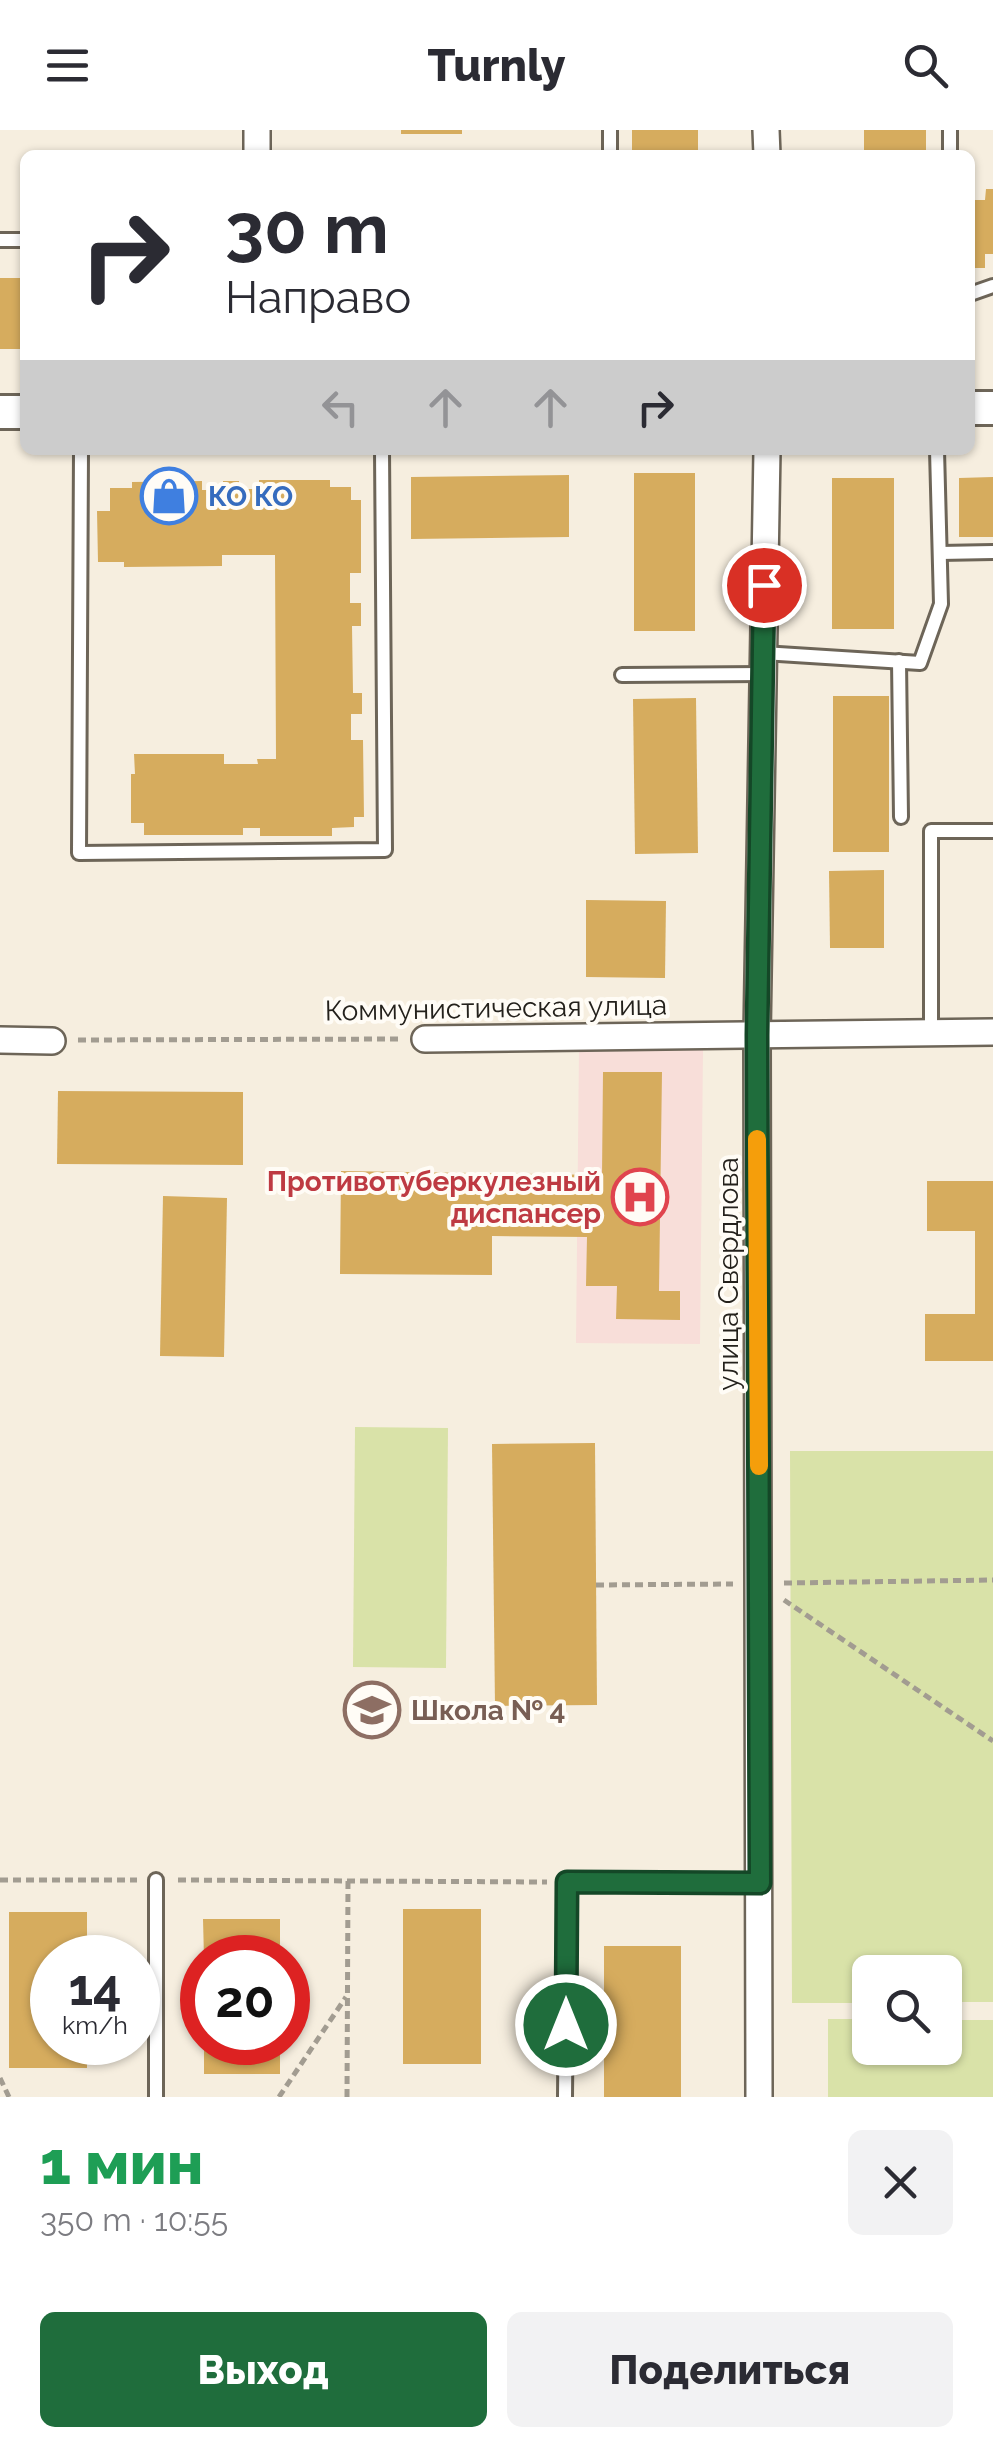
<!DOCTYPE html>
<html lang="ru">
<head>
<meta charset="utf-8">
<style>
	body { margin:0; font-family:Raleway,sans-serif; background:#f2f2f3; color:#2b2b33; height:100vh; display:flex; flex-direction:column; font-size:38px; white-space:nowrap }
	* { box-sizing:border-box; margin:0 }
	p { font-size:32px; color:#7c7c81 }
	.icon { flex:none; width:55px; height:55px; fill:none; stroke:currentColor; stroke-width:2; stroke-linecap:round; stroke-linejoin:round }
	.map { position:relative; height:1967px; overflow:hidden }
	.side { display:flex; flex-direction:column; background:#fff; flex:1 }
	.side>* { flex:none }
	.top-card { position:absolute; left:20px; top:20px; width:955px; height:305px; border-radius:15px; box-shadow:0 2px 8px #0004; background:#fff; color:#2b2b33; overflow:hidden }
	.controls { position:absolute; left:852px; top:1825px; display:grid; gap:20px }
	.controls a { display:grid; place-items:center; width:110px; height:110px; border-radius:15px; background:#fff; box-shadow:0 2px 8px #0004; font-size:50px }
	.speed { position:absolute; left:30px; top:1805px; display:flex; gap:20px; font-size:50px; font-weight:700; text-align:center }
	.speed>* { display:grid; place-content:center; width:130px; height:130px; border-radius:50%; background:#fff; box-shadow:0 2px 8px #0004; line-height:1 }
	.speed small { font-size:25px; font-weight:400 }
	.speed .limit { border:15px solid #d22; background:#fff; color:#111 }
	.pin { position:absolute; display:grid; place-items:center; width:85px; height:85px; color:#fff; margin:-42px; border:5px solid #fff; border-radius:50%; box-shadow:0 2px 10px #0007 }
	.me { position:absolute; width:110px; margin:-55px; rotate:0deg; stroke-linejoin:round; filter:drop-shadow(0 0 8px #0008) }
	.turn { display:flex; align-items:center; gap:35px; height:210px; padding:0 40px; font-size:45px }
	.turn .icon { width:130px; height:130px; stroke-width:2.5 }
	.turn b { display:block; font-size:70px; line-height:85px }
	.lanes { display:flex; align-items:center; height:95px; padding:0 40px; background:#0003; justify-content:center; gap:50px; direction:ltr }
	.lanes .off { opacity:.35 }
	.round { display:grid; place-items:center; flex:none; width:105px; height:105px; border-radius:15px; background:#f2f2f3 }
	.headline { display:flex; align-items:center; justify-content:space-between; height:170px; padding:0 40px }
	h1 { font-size:60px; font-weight:800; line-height:75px; color:#1e9e55 }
	.action { display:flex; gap:20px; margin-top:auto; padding:20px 40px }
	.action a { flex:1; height:115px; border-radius:15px; background:#1f6d3c; color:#fff; font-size:40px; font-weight:800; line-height:115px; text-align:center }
	.action a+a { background:#f2f2f3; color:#2b2b33 }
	header { display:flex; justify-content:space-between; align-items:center; height:130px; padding:0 40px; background:#fff; font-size:45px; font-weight:800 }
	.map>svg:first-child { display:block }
	.medical { fill:#f8ded9 }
	.green { fill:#d9e2a8 }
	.building { fill:#d6ac5e }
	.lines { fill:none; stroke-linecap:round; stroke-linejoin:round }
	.service-casing { stroke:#6d6558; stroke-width:18 }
	.minor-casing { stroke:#6d6558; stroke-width:30 }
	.tertiary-casing { stroke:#6d6558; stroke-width:38 }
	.path { stroke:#a29c91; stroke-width:5; stroke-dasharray:8 5; stroke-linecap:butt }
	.service { stroke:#fff; stroke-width:12 }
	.minor { stroke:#fff; stroke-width:25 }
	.tertiary { stroke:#fff; stroke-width:32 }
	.route-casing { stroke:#144727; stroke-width:25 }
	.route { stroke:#1f6d3c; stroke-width:18 }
	.slow { stroke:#f59e0b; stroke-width:18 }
	.labels { text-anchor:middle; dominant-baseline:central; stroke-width:8; stroke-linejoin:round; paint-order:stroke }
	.shop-label { font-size:28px; font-weight:bold; fill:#366cbe; stroke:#fffcf6; text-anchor:start }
	.street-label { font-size:28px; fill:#24211c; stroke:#fffcf6 }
	.health-label { font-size:28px; font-weight:bold; fill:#be3a42; stroke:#fffcf6; text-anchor:end }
	.education-label { font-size:28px; font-weight:bold; fill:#785e54; stroke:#fffcf6; text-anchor:start }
</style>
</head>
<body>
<header><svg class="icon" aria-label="menu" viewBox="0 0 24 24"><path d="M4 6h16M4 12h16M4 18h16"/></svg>Turnly<svg class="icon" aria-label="search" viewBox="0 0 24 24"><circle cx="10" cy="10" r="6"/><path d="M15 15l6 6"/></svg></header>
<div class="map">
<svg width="993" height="1967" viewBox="0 0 993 1967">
	<rect width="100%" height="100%" fill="#f6eedf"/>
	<path class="medical" d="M 579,919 L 703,920 L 700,1214 L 576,1213 Z"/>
	<g class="green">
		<path d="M 355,1297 L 448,1298 L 446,1538 L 353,1537 Z"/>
		<path d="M 790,1321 L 993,1321 L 993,1872 L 945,1872 L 945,1842 L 870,1842 L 870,1873 L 792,1873 Z"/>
		<path d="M 828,1889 L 870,1889 L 870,1918 L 945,1918 L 945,1890 L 993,1890 L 993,1967 L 828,1967 Z"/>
	</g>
	<g class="building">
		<rect x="401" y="0" width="61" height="4"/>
		<rect x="632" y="0" width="66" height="25"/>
		<rect x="864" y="0" width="62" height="25"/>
		<path d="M 986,59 L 993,59 L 993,124 L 985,124 L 985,138 L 970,138 L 970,70 L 985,70 Z"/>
		<rect x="0" y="148" width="25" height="71"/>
		<rect x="634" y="343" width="61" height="158"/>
		<path d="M 569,345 L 569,407 L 411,409 L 411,347 Z"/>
		<path d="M 993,347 L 993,407 L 959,407 L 959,348 Z"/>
		<rect x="832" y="348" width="62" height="151"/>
		<path d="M 259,350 L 330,350 L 330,357 L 351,357 L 351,370 L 361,370 L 361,443 L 350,443 L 350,473 L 361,473 L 361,496 L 352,496 L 353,563 L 362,563 L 362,584 L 351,584 L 351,610 L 363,610 L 364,687 L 354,687 L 354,697 L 332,698 L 332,706 L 260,706 L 260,698 L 243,698 L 243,705 L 144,705 L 144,693 L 131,693 L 131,644 L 135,644 L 134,624 L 224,624 L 224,634 L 258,634 L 257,629 L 276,629 L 275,425 L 222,425 L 222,436 L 124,437 L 124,432 L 98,432 L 97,381 L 110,381 L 110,358 L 132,358 L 132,352 L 202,351 L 202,360 L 223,360 L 223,351 L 239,351 L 239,359 L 259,359 Z"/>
		<rect x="833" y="566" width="56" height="156"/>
		<path d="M 696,568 L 698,723 L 635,724 L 633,569 Z"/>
		<path d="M 884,740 L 884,818 L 830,818 L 829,741 Z"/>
		<path d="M 586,770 L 666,771 L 665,848 L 586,847 Z"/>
		<path d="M 603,942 L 662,942 L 659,1161 L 680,1161 L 680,1190 L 616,1189 L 617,1156 L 586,1156 L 587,1107 L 492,1106 L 492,1145 L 340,1144 L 341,1041 L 602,1045 Z"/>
		<path d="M 58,961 L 243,962 L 243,1035 L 57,1034 Z"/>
		<path d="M 927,1051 L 993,1051 L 993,1231 L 925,1231 L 925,1184 L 975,1184 L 975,1101 L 927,1101 Z"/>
		<path d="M 163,1066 L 227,1068 L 224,1227 L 160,1226 Z"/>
		<path d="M 595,1313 L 597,1575 L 495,1576 L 492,1314 Z"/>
		<rect x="403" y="1779" width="78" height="155"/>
		<path d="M 9,1782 L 87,1782 L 87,1828 L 52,1828 L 52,1912 L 87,1912 L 87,1938 L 9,1938 Z"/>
		<path d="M 203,1789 L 280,1789 L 280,1828 L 204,1828 Z"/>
		<rect x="604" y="1816" width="77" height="151"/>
		<rect x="204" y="1912" width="76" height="32"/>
	</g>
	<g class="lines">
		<g class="service-casing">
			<g id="service">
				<path d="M 950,0 L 950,25"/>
				<path d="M 610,25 L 610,0"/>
				<path d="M 0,110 L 25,110"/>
				<path d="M 970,164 L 993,156"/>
				<path d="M 81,320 L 79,723 L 385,720 L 382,320"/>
				<path d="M 940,423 L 993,422"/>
				<path d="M 763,523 L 920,533 L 941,474 L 937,320"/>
				<path d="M 899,531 L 901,687"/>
				<path d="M 622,545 L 763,544"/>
				<path d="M 931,903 L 931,701 L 993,701"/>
				<path d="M 156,1967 L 156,1750"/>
				<path d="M 565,1967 L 567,1752 L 761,1753"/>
			</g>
		</g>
		<g class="minor-casing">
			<g id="minor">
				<path d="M 257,0 L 257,25"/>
				<path d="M 766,0 L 767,25"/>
				<path d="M 425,909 L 993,902"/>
				<path d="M 0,910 L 52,911"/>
				<path d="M 759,1967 L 757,905 L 767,320"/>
			</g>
		</g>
		<g class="tertiary-casing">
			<g id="tertiary">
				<path d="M 970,278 L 993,278"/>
				<path d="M 0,282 L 25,282"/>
			</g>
		</g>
		<g class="path">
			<path d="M 78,910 L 402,909"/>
			<path d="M 784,1453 L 993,1450"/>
			<path d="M 596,1455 L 733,1454"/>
			<path d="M 784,1470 L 993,1611"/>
			<path d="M 0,1750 L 137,1750"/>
			<path d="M 178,1750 L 547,1752"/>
			<path d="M 0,1948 L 9,1967"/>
			<path d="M 279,1967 L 346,1867"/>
			<path d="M 347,1967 L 348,1751"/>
		</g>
		<use href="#service" class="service"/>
		<use href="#minor" class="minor"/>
		<use href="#tertiary" class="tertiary"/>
	</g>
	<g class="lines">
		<g class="route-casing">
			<path id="route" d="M 566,1895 L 567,1752 L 760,1753 L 757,905 L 764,455"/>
		</g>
		<use href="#route" class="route"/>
		<path class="slow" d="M 757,1009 L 759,1336"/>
	</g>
	<defs>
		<g id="shop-ring" transform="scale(2.875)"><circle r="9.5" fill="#fffcf6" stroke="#3f7fe0" stroke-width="1.5"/><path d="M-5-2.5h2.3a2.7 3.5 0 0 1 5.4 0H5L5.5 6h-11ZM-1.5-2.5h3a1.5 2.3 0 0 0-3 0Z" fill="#3f7fe0"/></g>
		<g id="hospital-ring" transform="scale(2.875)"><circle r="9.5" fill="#fffcf6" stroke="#e0444e" stroke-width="1.5"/><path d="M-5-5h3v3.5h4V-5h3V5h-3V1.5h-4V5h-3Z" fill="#e0444e"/></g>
		<g id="school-ring" transform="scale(2.875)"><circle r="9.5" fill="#fffcf6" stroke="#8d6e63" stroke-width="1.5"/><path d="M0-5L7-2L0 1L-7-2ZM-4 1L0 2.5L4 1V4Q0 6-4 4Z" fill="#8d6e63"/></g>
	</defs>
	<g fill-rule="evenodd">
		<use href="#shop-ring" x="169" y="366"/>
		<use href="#hospital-ring" x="640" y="1067"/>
		<use href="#school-ring" x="372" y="1580"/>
	</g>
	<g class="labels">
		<g class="shop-label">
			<text x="208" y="366">КО КО</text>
		</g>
		<g class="street-label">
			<text transform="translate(496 878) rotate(-1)">Коммунистическая улица</text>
			<text transform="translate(728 1144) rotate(-90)">улица Свердлова</text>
		</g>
		<g class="health-label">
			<text x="601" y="1051">Противотуберкулезный<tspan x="601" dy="32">диспансер</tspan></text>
		</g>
		<g class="education-label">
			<text x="411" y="1580">Школа № 4</text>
		</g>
	</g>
</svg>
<div class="controls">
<a><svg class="icon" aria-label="search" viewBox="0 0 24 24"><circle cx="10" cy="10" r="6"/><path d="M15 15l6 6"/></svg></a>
</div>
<div class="speed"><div>14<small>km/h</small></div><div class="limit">20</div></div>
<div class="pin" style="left:764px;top:455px;background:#d93025"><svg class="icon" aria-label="arrive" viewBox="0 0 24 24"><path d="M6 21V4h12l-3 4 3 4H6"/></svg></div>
<svg class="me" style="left:566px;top:1895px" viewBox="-20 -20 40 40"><circle r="17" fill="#1f6d3c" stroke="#fff" stroke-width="3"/><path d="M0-11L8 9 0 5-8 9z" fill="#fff"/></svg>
<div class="top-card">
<div class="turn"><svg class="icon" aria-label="right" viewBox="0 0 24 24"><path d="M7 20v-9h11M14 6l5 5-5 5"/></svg><div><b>30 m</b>Направо</div></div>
<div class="lanes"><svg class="icon off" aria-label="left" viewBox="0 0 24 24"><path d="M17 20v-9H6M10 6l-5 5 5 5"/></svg><svg class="icon off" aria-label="ahead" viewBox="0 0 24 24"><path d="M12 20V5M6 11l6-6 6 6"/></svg><svg class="icon off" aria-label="ahead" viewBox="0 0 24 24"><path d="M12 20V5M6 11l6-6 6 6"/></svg><svg class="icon" aria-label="right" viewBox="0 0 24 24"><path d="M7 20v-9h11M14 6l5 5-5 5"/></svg></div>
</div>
</div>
<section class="side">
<div class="headline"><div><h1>1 мин</h1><p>350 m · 10:55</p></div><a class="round"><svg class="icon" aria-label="close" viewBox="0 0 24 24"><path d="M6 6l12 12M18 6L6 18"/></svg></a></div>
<div class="action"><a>Выход</a><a>Поделиться</a></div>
</section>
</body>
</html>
